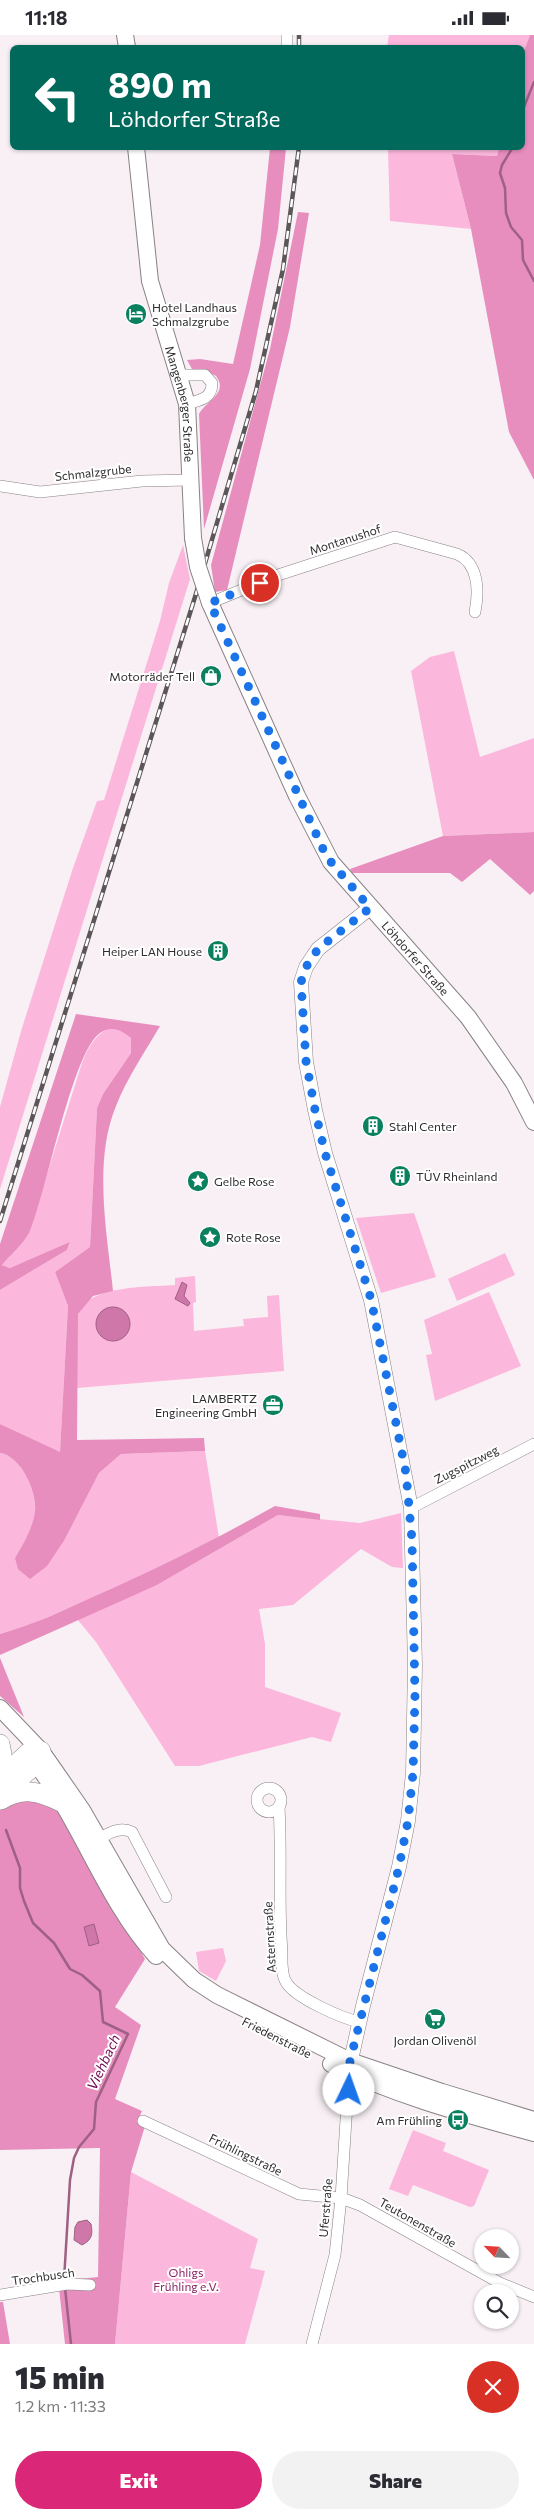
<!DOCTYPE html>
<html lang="en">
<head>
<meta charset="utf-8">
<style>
	body { margin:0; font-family:Commissioner,sans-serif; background:#f2f2f3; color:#2b2b33; height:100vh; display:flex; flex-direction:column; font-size:19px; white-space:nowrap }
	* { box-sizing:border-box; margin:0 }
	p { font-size:16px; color:#7c7c81 }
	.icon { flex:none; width:28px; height:28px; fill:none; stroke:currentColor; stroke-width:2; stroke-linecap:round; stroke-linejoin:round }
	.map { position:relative; height:2309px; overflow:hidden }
	.drawer { display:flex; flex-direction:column; background:#fff; flex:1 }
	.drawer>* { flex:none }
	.banner { position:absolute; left:10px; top:10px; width:515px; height:105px; border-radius:8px; box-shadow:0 1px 4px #0004; background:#00695c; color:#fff; overflow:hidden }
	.needle { width:32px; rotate:295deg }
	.tools { position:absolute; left:474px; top:2194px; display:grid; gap:10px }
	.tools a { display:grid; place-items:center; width:45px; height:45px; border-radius:50%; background:#fff; box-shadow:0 1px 4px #0004; font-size:25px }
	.pin { position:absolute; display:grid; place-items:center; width:42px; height:42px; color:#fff; margin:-21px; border:2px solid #fff; border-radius:50%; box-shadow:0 1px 5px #0007 }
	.me { position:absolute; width:55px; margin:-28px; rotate:3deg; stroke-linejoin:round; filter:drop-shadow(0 0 4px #0008) }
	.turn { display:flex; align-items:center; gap:18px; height:105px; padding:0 15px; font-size:22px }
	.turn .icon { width:65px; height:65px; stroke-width:2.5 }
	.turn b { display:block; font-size:35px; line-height:42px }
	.round { display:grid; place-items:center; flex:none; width:52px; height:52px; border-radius:26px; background:#f2f2f3 }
	.summary { display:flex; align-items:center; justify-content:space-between; height:85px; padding:0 15px }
	h1 { font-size:30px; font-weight:800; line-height:38px }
	.button { display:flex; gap:10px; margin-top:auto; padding:10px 15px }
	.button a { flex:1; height:58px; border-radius:30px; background:#db2777; color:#fff; font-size:20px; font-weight:800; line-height:58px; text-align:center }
	.button a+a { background:#f2f2f3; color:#2b2b33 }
	.status { display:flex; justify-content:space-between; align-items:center; height:35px; padding:0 25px; background:#fff; direction:ltr }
	.status svg { height:14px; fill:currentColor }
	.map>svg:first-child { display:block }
	.green { fill:#fcb7dc }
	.forest { fill:#e78ebf }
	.water { fill:#ce77a8; stroke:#9e6083 }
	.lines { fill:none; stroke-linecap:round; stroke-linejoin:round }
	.stream { stroke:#9e6083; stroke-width:2.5 }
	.minor-casing { stroke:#898285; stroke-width:12 }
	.tertiary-casing { stroke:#898285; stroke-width:15 }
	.secondary-casing { stroke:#898285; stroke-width:18 }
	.trunk-casing { stroke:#898285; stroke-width:20 }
	.minor { stroke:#fff; stroke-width:11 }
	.tertiary { stroke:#fff; stroke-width:14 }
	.secondary { stroke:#fff; stroke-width:16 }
	.trunk { stroke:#fff; stroke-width:19 }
	.rail-casing { stroke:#5b5758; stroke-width:4.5 }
	.rail { stroke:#fff; stroke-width:2.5; stroke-dasharray:8; stroke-linecap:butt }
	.secondary-bridge-casing { stroke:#898285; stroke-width:18; stroke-linecap:butt }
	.secondary-bridge { stroke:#fff; stroke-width:16 }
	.route { stroke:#1a73e8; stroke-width:9; stroke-dasharray:0 16.2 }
	.labels { text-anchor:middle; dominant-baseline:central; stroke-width:4; stroke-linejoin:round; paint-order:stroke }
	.poi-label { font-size:12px; fill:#2f2c2d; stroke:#fff; text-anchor:start }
	.street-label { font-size:12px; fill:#2f2c2d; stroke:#fff }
	.park-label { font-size:12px; fill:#8c2566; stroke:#fff }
	.water-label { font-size:14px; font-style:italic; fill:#750853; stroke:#fff }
</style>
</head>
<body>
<div class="status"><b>11:18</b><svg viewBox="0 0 49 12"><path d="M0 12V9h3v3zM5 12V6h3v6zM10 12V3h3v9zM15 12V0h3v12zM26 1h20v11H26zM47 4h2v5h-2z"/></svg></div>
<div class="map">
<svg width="534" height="2309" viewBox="0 0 534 2309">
	<rect width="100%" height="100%" fill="#f8f0f4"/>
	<g class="green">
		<path d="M 389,0 L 530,0 L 523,18 L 522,12 L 387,12 Z"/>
		<path d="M 388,113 L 499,113 L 497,121 L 452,119 L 471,194 L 390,186 Z"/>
		<path d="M 183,510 L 190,544 L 0,1154 L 0,1072 L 22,993 L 73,833 L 97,766 L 104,765 L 160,586 L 169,548 Z"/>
		<path d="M 454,616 L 480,722 L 534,703 L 534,797 L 443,801 L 411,636 L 430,622 Z"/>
		<path d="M 109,993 L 123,996 L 131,1003 L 131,1018 L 103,1059 L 97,1073 L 90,1212 L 55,1237 L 68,1271 L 60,1418 L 0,1389 L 0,1255 L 67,1215 L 70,1208 L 10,1233 L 2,1230 L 28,1199 L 82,1028 C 88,1013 94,1001 109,993 Z"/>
		<path d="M 414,1178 L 436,1242 L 381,1258 L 356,1183 Z"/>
		<path d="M 505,1218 L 515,1240 L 457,1266 L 448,1244 Z"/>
		<path d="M 195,1241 L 196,1267 L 193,1268 L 194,1296 L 244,1291 L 243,1284 L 268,1282 L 267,1261 L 279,1260 L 284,1336 L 77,1353 C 77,1336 74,1294 78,1280 C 85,1250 150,1252 175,1250 L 175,1243 Z"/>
		<path d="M 489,1257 L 521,1331 L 435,1366 L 426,1320 L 432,1319 L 424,1285 Z"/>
		<path d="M 205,1416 L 219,1503 L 155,1535 L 25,1592 L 0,1599 L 0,1418 C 21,1421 37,1457 35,1477 C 33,1493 23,1509 15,1523 L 65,1504 L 99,1438 L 121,1419 Z"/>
		<path d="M 401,1478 L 403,1533 L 392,1532 L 361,1514 L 293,1570 L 259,1574 L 265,1609 L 265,1652 L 341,1678 L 331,1707 L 312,1702 L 199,1731 L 175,1731 L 96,1607 L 77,1584 L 157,1550 L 278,1480 L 360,1488 Z"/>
		<path d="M 223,1913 L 226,1926 L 216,1946 L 199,1936 L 196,1917 Z"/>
		<path d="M 413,2095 L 446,2108 L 443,2116 L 489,2135 L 474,2171 L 470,2172 L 413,2150 L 408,2161 L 389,2154 Z"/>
		<path d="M 131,2137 L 258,2204 L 250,2233 L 265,2236 L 245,2309 L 115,2309 Z"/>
	</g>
	<g class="forest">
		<path d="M 530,0 L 534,0 L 534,445 L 509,397 L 471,194 L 452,119 L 497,121 L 499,113 L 522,112 L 523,18 Z"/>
		<path d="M 270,113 L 286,113 L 278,194 L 250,334 L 204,494 L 199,379 C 206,366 229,358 216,341 L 205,335 L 192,334 L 187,325 L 200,324 L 233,329 L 260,210 Z"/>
		<path d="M 298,177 L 309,178 L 290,292 L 227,555 L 215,557 L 211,530 L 270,314 Z"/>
		<path d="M 534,797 L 534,856 L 530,860 L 490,824 L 462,847 L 450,838 L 352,838 L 350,834 L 443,801 Z"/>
		<path d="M 76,979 L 160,991 C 145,1017 127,1043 116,1071 C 93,1126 107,1198 113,1256 L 93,1261 L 78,1279 L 77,1405 L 204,1403 L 205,1416 L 121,1419 L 99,1438 L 65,1504 L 47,1531 L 30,1544 L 18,1534 L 15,1523 C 23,1509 33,1493 35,1476 C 37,1457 21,1421 0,1418 L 0,1389 L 60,1417 L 68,1271 L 55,1237 L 90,1212 L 97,1073 L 103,1059 L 131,1018 L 131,1003 C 122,995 111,990 100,998 C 72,1017 46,1160 29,1198 C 23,1209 10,1220 2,1230 L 10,1233 L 70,1207 L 67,1215 L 0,1255 L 0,1209 Z"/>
		<path d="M 275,1471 L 320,1479 L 320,1485 L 278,1480 L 157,1550 L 0,1620 L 0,1599 C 33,1590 64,1575 95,1561 C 157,1534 216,1504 275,1471 Z"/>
		<path d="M 0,1623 L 24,1682 L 0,1661 Z"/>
		<path d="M 25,1760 L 58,1774 L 145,1924 L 115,1972 L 141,1990 L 115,2064 L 142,2076 L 137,2087 L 145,2091 L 131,2137 L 115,2309 L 65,2309 L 59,2253 L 78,2244 L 98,2242 L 100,2113 L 0,2115 L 0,1770 Z"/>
		<path d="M 0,2267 L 3,2267 L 10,2309 L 0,2309 Z"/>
	</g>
	<g class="water">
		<path d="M 182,1247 L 187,1250 L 184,1261 L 190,1268 L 188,1271 L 175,1264 Z"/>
		<circle cx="113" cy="1289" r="17"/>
		<path d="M 94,1889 L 99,1908 L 89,1911 L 84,1892 Z"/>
		<path d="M 87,2185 L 91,2189 C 93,2199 92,2205 82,2210 L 74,2205 L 75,2192 L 78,2187 Z"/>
	</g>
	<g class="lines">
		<g class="stream">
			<path d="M 522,77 L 534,47"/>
			<path d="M 513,112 L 502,130 L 500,138 L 505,153 L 506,178 L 511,192 L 522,205 L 523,225 L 534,246"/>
			<path d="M 6,1795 L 20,1833 L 20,1853 L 24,1866 L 33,1888 L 54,1908 L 70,1934 L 82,1940 L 100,1956 L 103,1987 L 128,1999 L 96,2067 L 94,2094 L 79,2112 L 74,2123 L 70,2145 L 64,2245"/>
			<path d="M 65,2253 L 71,2309"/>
		</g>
		<g class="minor-casing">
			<g id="minor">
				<path d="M 287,12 L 287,0"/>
				<path d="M 179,340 L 205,340 L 212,348 C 212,364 200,365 187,369"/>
				<path d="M 0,451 L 40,457 L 142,446 L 190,445"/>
				<path d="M 210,568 L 275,541 L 395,502 L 457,519 C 479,528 479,557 475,577"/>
				<path d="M 411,1473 L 534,1409"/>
				<circle cx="269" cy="1765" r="12"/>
				<path d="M 279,1772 C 282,1820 278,1869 282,1917 C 282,1927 281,1939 286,1947 C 295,1963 342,1983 359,1987"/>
				<path d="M 94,1808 C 104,1800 119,1790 132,1797 L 166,1862"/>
				<path d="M 143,2086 L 299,2159 L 341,2163 L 360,2170 L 500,2248 L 534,2262"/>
				<path d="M 0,2260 L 67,2249 L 90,2250"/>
				<path d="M 312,2309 L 335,2220 L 341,2163 L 349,2038"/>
			</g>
		</g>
		<g class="tertiary-casing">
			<path id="tertiary" d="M 349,2034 L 363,1971 L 399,1832 L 408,1786 L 413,1738 L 415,1630 L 411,1473 L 371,1265 L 325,1118 L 315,1075 L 306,1027 L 301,947 L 306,932 L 318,914 L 370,873"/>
		</g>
		<g class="secondary-casing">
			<g id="secondary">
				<path d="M 125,0 L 127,12"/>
				<path id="s1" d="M 136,112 L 150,246 L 187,369 L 193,503"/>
				<path id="s2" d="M 210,568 L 297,761 L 331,827 L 468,982 L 514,1048 L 534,1087"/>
				<path d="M 0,1673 L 41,1716 L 55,1736 L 82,1775 L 162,1914 L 194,1945 L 217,1960 L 350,2026 L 442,2057 L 534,2085"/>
				<path d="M 29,1720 C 80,1781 103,1862 156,1921"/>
				<path d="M 331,2029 C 396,2061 465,2079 534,2098"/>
			</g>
		</g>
		<g class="trunk-casing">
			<g id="trunk">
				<path d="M 0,1709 L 2,1719 L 0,1734"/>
				<path d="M 0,1744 L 28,1718 L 41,1716 L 36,1729 L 0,1760"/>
				<path d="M 1,1765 C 22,1752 39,1756 61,1767"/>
			</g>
		</g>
		<use href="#minor" class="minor"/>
		<use href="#tertiary" class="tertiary"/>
		<use href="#secondary" class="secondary"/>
		<use href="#trunk" class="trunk"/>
		<g class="rail-casing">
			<g id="rail">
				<path d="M 299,12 L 299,0"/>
				<path d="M 0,1186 L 195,562 L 256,356 L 283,234 L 299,112"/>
			</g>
		</g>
		<use href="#rail" class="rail"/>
		<g class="secondary-bridge-casing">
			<path id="secondary-bridge" d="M 193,503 L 198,532 L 210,568"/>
		</g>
		<use href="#secondary-bridge" class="secondary-bridge"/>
	</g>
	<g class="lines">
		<path class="route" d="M 260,548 L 210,568 L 323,814 L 331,827 L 370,873 L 318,914 L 306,932 L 301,947 L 306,1026 L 315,1075 L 325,1118 L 371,1264 L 406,1438 L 412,1505 L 415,1661 L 413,1738 L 408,1786 L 399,1832 L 350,2026 L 349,2055"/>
	</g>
	<defs>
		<g id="hotel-disc" transform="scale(1.125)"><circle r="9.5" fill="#0b805e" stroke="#fff"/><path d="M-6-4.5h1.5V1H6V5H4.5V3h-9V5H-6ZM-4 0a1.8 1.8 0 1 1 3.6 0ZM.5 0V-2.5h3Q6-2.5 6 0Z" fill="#fff"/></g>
		<g id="shop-disc" transform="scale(1.125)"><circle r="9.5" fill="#0b805e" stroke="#fff"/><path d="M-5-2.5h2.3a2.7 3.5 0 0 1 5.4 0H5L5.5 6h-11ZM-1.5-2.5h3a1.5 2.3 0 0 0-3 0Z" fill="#fff"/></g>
		<g id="building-disc" transform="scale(1.125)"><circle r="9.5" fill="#0b805e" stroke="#fff"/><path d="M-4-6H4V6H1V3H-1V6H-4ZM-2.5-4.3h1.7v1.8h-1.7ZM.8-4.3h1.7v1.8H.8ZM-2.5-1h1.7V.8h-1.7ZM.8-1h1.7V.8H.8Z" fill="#fff"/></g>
		<g id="sight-disc" transform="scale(1.125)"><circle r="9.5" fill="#0b805e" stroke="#fff"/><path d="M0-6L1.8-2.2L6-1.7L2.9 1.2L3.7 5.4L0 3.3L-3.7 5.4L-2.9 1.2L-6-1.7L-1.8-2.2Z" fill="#fff"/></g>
		<g id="office-disc" transform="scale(1.125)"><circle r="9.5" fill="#0b805e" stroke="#fff"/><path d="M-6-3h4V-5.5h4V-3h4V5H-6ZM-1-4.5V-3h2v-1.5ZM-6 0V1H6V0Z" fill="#fff"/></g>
		<g id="supermarket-disc" transform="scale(1.125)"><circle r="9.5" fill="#0b805e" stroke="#fff"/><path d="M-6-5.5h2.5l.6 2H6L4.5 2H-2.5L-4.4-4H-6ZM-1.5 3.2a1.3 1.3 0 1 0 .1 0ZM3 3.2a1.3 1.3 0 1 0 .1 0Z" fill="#fff"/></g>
		<g id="bus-disc" transform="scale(1.125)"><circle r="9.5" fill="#0b805e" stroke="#fff"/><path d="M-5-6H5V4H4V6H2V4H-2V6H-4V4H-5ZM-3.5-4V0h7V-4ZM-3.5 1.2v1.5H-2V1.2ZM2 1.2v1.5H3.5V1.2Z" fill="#fff"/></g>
	</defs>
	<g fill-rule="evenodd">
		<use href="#hotel-disc" x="136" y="279"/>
		<use href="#shop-disc" x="211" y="641"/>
		<use href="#building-disc" x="218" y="916"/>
		<use href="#building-disc" x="373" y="1091"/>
		<use href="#building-disc" x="400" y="1141"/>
		<use href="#sight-disc" x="198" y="1146"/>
		<use href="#sight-disc" x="210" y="1202"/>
		<use href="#office-disc" x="273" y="1370"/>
		<use href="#supermarket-disc" x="435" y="1984"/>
		<use href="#bus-disc" x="458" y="2085"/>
	</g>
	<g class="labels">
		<g class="poi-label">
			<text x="152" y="272">Hotel Landhaus<tspan x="152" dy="14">Schmalzgrube</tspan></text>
			<text x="195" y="641" text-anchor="end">Motorräder Tell</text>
			<text x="202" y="916" text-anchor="end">Heiper LAN House</text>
			<text x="389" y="1091">Stahl Center</text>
			<text x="416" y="1141">TÜV Rheinland</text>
			<text x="214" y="1146">Gelbe Rose</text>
			<text x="226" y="1202">Rote Rose</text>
			<text x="257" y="1363" text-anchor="end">LAMBERTZ<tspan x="257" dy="14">Engineering GmbH</tspan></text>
			<text x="435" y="2005" text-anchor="middle">Jordan Olivenöl</text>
			<text x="442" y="2085" text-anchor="end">Am Frühling</text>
		</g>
		<g class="street-label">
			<text stroke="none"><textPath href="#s1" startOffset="262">Mangenberger Straße</textPath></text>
			<text transform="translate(93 437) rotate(-6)">Schmalzgrube</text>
			<text transform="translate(345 504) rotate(-18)">Montanushof</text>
			<text stroke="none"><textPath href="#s2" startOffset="414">Löhdorfer Straße</textPath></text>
			<text transform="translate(466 1429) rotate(-27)">Zugspitzweg</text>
			<text transform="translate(269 1902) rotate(-93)">Asternstraße</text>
			<text transform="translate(277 2002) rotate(27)">Friedenstraße</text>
			<text transform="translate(246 2119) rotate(26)">Frühlingstraße</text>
			<text transform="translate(325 2173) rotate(-85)">Uferstraße</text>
			<text transform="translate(418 2187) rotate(30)">Teutonenstraße</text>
			<text transform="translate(43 2241) rotate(-8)">Trochbusch</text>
		</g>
		<g class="park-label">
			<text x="186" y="2237">Ohligs<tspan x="186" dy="14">Frühling e.V.</tspan></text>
		</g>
		<g class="water-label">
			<text transform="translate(103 2027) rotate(-65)">Viehbach</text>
		</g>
	</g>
</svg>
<div class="tools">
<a><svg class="needle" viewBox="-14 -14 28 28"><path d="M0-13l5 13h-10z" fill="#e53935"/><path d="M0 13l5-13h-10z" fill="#7c7c81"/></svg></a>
<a><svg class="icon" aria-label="search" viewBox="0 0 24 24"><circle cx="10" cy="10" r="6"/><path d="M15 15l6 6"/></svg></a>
</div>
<div class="pin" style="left:260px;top:548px;background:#d93025"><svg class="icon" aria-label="arrive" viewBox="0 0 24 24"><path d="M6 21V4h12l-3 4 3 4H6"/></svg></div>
<svg class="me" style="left:349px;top:2055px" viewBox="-20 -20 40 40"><circle r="19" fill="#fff"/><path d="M0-13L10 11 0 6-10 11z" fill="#1a73e8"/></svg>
<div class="banner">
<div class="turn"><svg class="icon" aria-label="left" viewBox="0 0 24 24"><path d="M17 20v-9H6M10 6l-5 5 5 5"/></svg><div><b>890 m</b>Löhdorfer Straße</div></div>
</div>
</div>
<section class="drawer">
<div class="summary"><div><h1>15 min</h1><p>1.2 km · 11:33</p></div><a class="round" style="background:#d93025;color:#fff"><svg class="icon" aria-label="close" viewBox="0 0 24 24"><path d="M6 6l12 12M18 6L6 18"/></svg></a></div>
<div class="button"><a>Exit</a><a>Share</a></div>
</section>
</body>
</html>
